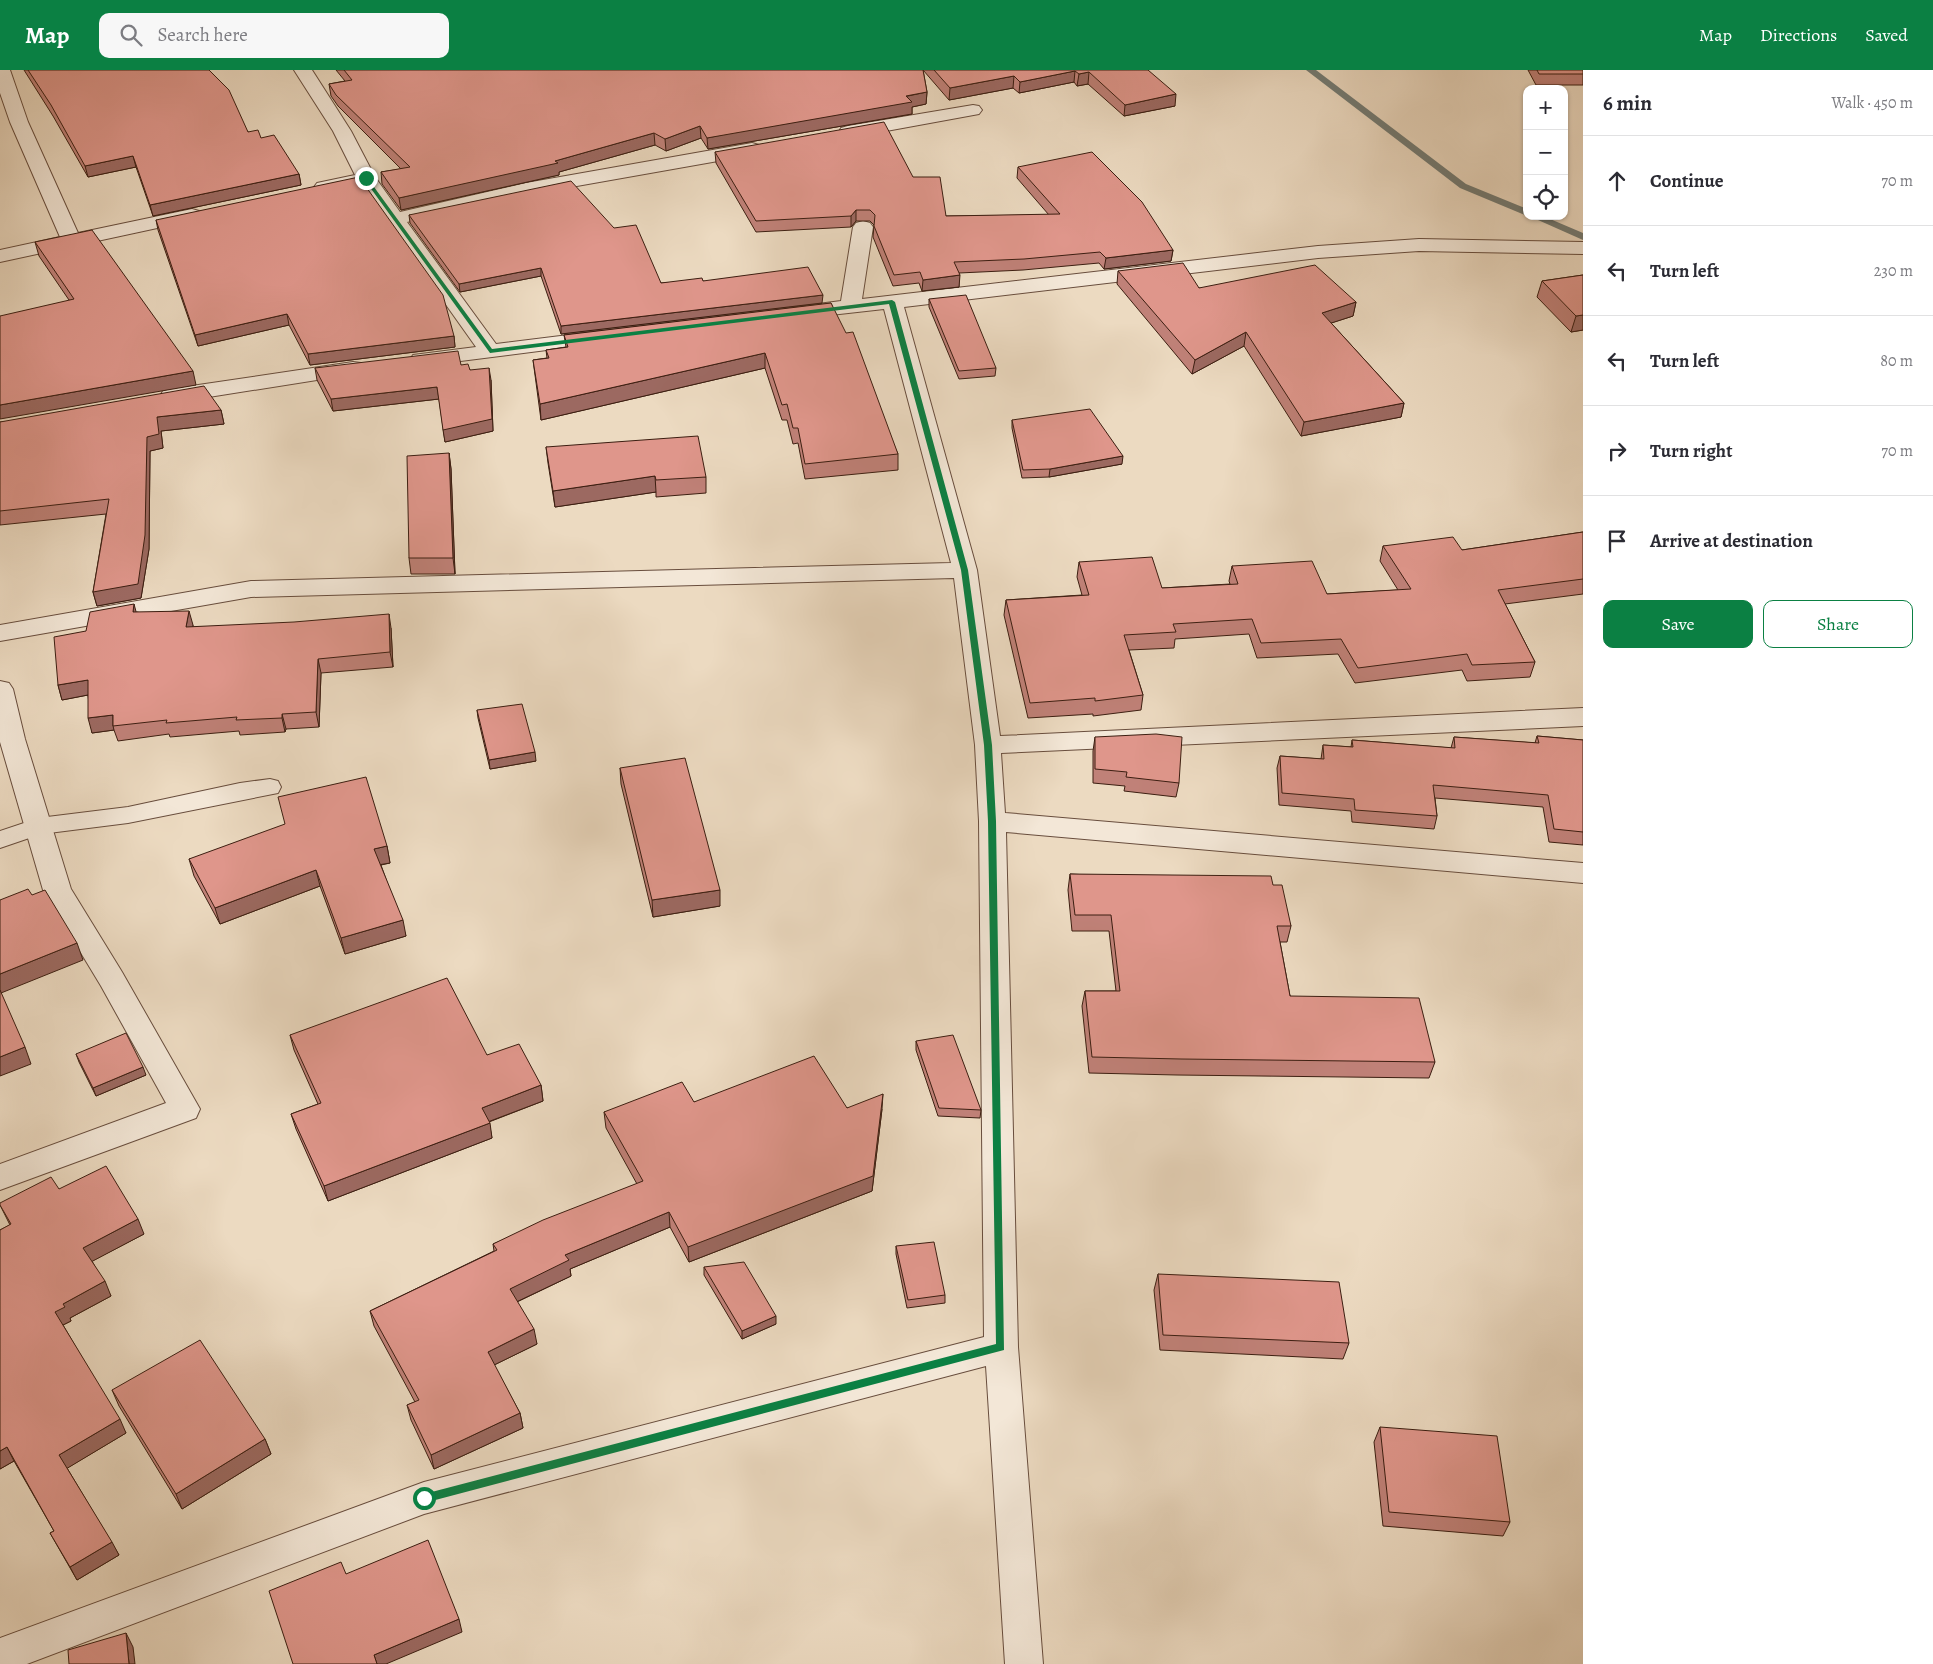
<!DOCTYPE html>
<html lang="en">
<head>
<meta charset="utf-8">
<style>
	:root { --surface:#fff; --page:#f7f7f7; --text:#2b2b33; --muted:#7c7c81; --line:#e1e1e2; --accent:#0b8043 }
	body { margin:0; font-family:Alegreya,serif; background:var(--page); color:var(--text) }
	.controls { position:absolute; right:15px; top:15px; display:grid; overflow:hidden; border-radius:10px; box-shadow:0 1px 4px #0004 }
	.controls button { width:45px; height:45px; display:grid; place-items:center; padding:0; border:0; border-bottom:1px solid var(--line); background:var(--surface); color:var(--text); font:25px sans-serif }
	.stop { position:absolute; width:15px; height:15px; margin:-11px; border:4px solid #0b8043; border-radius:50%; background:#fff }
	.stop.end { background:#0b8043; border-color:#fff; box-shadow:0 1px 5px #0008 }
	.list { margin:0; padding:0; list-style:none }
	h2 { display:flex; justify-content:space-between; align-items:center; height:65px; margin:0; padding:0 20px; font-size:21px }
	h2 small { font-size:16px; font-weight:400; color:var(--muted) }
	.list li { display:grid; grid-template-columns:32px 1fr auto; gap:15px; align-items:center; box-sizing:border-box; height:90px; padding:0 20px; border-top:1px solid var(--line) }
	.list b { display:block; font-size:19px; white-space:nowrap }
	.list em { font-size:16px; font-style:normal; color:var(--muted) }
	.actions { display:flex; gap:10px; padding:15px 20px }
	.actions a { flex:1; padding:11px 0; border:1px solid var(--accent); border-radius:10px; text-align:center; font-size:18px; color:var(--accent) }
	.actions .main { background:var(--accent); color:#fff }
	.icon { flex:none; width:28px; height:28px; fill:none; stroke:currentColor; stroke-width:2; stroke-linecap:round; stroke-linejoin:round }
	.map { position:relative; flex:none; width:1583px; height:1594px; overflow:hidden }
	header { display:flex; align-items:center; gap:30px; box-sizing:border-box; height:70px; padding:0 25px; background:var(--accent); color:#fff }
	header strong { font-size:24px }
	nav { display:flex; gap:28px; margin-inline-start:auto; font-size:18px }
	.search { width:350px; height:45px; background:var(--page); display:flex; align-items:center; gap:12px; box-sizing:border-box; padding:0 18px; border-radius:10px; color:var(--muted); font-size:19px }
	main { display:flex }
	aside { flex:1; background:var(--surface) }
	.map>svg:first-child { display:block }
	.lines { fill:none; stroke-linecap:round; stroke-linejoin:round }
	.stream { fill:#747c75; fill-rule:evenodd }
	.service-casing { stroke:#684d3d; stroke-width:2 }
	.minor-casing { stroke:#684d3d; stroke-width:2 }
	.service { fill:#f3e7d7; fill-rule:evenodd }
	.minor { fill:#f3e7d7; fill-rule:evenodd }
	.wall { fill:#c08178; stroke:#3c1e11 }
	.shaded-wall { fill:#9c6961; stroke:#3c1e11 }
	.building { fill:#df968b; stroke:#3c1e11 }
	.route { fill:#0b8043 }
</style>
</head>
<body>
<header>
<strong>Map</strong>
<div class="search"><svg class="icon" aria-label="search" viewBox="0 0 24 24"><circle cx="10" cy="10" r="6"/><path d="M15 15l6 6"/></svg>Search here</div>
<nav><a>Map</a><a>Directions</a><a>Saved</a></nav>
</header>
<main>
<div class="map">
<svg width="1583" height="1594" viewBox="0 0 1583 1594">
	<rect width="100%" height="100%" fill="#ecdac1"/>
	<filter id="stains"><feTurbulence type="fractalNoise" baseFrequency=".004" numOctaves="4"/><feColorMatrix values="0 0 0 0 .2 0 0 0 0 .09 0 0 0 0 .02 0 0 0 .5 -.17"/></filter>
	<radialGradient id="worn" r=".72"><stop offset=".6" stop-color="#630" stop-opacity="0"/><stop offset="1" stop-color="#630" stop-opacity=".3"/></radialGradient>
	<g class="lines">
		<path class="stream" d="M1306 0H1316L1466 114 1527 139V146L1460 118Z
			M1529 146H1543L1583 163V170Z"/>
		<g class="service-casing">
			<path id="service" d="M270 709 278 711 281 717 278 723 128 753 41 764 0 778V761L39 748 128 737 240 713Z"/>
		</g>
		<g class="minor-casing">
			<path id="minor" d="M0 0H10L28 52 78 163 192 139 199 141 202 145 199 149 0 192V180L60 167 10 52 0 23Z
				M294 0H312L351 61 375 107 400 142 526 113 752 73 759 75 761 79 759 83 752 85 526 125 407 152 496 274 601 261 608 263 612 267 608 271 601 273 421 296 413 295 410 290 413 285 476 277 361 115 324 123 317 121 314 117 317 113 355 105 333 61Z
				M973 35 979 36 982 40 979 44 848 68 841 66 839 62 841 58 848 56Z
				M863 151 870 153 873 157 862 229 1318 176 1419 169 1583 172V184L1419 181 1318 188 904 237 977 500 1000 666 1583 638V656L1001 683 1005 743 1583 793V813L1006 762 1018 1277 1043 1594H1005L986 1296 424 1444 27 1594H0V1568L424 1412 984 1267 979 751 975 675 954 508 251 527 0 571V555L251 511 951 493 884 239 795 249 788 247 785 243 788 239 795 237 841 231 853 157 856 153Z
				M353 292 361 293 364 298 361 303 171 333 163 331 160 326 163 321 171 319Z
				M0 611 9 613 13 619 25 669 71 819 122 902 200 1039 196 1048 0 1120V1094L166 1033 101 916 43 820 0 672Z"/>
		</g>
		<use href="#service" class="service"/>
		<use href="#minor" class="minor"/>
	</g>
	<path class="wall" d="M24 0H209L248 62 261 68 299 104 301 115 153 146 136 97 88 107 53 46Z
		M336 0H923L927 22 926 34 912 37V44L708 79 701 68 666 81 655 75 559 102V105L401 140 382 114 381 102 401 99 338 36 331 26 329 14 345 11Z
		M923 0H1148L1175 36 1124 46 1088 14 1077 16 1074 12 1019 23 1013 18 949 30Z
		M1528 0H1583V15H1536Z
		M715 82 913 107 946 146 1049 145 1017 108 1018 97 1173 180 1171 191 1104 199 1099 193 1023 200 959 203V217L922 221 919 213 893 216 873 167 874 155 870 151H856L851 157 756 162 716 93Z
		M409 145 614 158 661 213 703 211 822 233 561 264 541 206 460 222 410 153Z
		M156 150 454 266 455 277 310 295 289 255 198 276 158 160Z
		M35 172 196 315 69 230 39 186Z
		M1118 201 1199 218 1356 232 1353 246 1331 253 1404 333 1401 347 1301 366 1244 276 1192 304 1117 214Z
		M1583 205V260L1571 262 1537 227 1542 211Z
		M929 229 996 298 995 306 959 309 929 237Z
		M831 233 898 384V400L805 409 798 373 793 374 787 350H782L765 298 541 350 533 290 547 288 546 280 566 277 564 265Z
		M461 295 470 300 491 310 493 361 445 372 439 329 333 341 317 310 315 298Z
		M221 340 224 354 161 361 163 378 150 381 149 479 141 528 97 536 93 522 106 444 0 455V352Z
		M1012 350 1122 394 1049 407 1022 408 1012 358Z
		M546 377 706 407V423L656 427V422L555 437 548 393Z
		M449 383 451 399 455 504H411L409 488Z
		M1583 462V524L1505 534 1535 592 1530 607 1467 611 1462 600 1355 613 1338 584 1257 588 1249 564 1175 569 1174 578 1129 580 1143 625 1141 640 1093 646V644L1028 648 1004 545 1006 530 1082 525 1077 507 1079 492 1162 518 1230 514 1229 511 1232 496 1327 524 1398 520 1380 491 1383 476 1462 480Z
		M137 542 193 555V557L391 558 393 597 321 603 319 657 286 659 285 662 240 665 239 661 170 667 169 664 118 671 114 660 92 663 88 625 62 630 58 615 86 561Z
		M477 640 536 691 490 699 478 648Z
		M1537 666 1583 670V775L1549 772 1543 737 1435 728 1437 746 1434 759 1352 752 1351 741 1279 735 1277 698 1280 686 1321 689 1323 675 1351 677 1352 670 1451 678 1454 667 1535 673Z
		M1095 667 1179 713 1176 727 1124 721 1125 716 1093 713V681Z
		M620 698 720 836 653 847 621 714Z
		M387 776 390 793 381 795 406 866 345 884 320 816 220 854 194 806 189 789Z
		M1070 804 1273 815 1291 856 1287 872H1280L1290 926 1435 992 1429 1008 1177 1005 1089 1003 1082 936 1085 921H1116L1109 861H1072L1068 820Z
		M290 965 487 985 541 1015 543 1031 489 1052 492 1068 328 1131 296 1059 291 1044 318 1034 294 980Z
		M916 971 981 1040 980 1048 938 1046 916 980Z
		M76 984 146 1005 96 1026 79 992Z
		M694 1032 882 1039 872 1121 689 1192 670 1157 570 1199 571 1206 517 1232 537 1274 494 1295 520 1343 523 1358 434 1399 411 1350 407 1335 415 1332 374 1256 370 1241 494 1181 493 1174 637 1114 606 1058 604 1042Z
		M59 1119 144 1164 92 1191 111 1226 70 1248 71 1251 63 1255 126 1363 67 1398 119 1485 77 1510 50 1463 54 1461 14 1391 0 1399V1160L10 1155 0 1135Z
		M896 1176 945 1225V1233L907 1238 896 1184Z
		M704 1197 776 1254 742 1269 704 1205Z
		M1158 1204 1349 1273 1343 1289 1160 1280 1154 1220Z
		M112 1320 265 1369 271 1384 182 1439 119 1336Z
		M1380 1357 1510 1452 1503 1466 1383 1456 1374 1372Z"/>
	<path class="shaded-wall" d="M1075 1 1074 12 1019 23 1020 12Z
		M1089 2 1088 14 1077 16 1079 4Z
		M1014 6 1013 18 949 30 950 18Z
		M927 22 926 34 912 37V44L708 79 707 68Z
		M1176 24 1175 36 1124 46 1125 35Z
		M700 56 701 68 666 81 665 69Z
		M654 63 655 75 559 102V105L401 140 399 128 555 91Z
		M133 86 136 97 88 107 85 96Z
		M299 104 301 115 153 146 150 135Z
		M856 140V151L851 157V146Z
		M1173 180 1171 191 1104 199 1106 188Z
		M541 198V206L460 222 459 214Z
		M960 205 959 217 922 221 923 210Z
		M823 225 822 233 561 264V256Z
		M1356 232 1353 246 1319 257 1322 243Z
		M287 244 289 255 198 276 195 265Z
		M1583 245V260L1571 262 1576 246Z
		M1246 262 1244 276 1192 304 1195 290Z
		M454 266 455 277 310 295 308 284Z
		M765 283V298L541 350 540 334Z
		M489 298 491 310 493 361 445 372 443 360Z
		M193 301 196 315 0 349V335Z
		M437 317 439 329 333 341 331 329Z
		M1404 333 1401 347 1301 366 1304 352Z
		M221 340 224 354 161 361 163 378 150 381 149 479 141 528 97 536 93 522 147 367 157 347Z
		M449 383 451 399 455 504 453 488Z
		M1123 386 1122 394 1049 407 1050 399Z
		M655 406 656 422 555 437 553 421Z
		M134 534 138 549 133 542Z
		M189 541 193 555 190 571 186 557Z
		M389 544 391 558 393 597 390 582Z
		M318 589 321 603 319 657 316 642Z
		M88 610 93 624 62 630 58 615Z
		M282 644 286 659 285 662 282 648Z
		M113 645V656L114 660 92 663 88 648Z
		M535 682 536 691 490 699 489 690Z
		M387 776 390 793 378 795 374 779Z
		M316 800 320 816 220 854 215 838Z
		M720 820V836L653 847 652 830Z
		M403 850 406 866 345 884 341 868Z
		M77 873 83 890 1 923 0 921V904Z
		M25 977 31 994 0 1006V987Z
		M143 997 146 1005 96 1026 93 1018Z
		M541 1015 543 1031 485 1053 482 1038Z
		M883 1024 882 1039 872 1121 689 1192 688 1177Z
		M490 1053 492 1068 328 1131 324 1116Z
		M669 1142 670 1157 570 1199 571 1206 512 1234 510 1219 565 1185Z
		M138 1149 144 1164 89 1193 83 1178Z
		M105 1211 111 1226 70 1248 71 1251 61 1256 55 1242 63 1234Z
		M776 1246V1254L742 1269V1261Z
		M534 1259 537 1274 490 1297 488 1282Z
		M520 1343 523 1358 434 1399 431 1385Z
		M120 1349 126 1363 66 1399 59 1385Z
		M265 1369 271 1384 182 1439 176 1424Z
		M7 1377 14 1391 0 1399V1381Z
		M112 1472 119 1485 77 1510 70 1497Z
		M459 1549 462 1562 386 1594H377L374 1585Z
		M126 1563 133 1577 135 1594H129Z"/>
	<path class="building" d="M28 0H209L229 20 248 62 258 60 261 68 274 65 299 104 150 135 133 86 85 96 51 35Z
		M344 0H923L927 22 906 26 912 32 707 68 700 56 665 69 654 63 555 91 558 93 399 128 381 102 410 97 336 25 329 14 352 10Z
		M934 0H1148L1176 24 1125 35 1089 2 1079 4 1075 1 1020 12 1014 6 950 18Z
		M1537 0H1583V4H1539Z
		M884 52 913 107H940L946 146 1060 144 1018 97 1092 82 1142 132 1173 180 1106 188 1100 182 1024 189 954 192 960 205 923 210 920 202 894 205 874 156 875 145 870 140H856L851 146 756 151 715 82Z
		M359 107 443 225 454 266 308 284 287 244 195 265 156 150Z
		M571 111 614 158 636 155 661 213 702 208 703 211 808 197 823 225 561 256 541 198 459 214 409 145Z
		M92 160 193 301 0 335V246L74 229 35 172Z
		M1183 193 1199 218 1315 195 1356 232 1322 243 1404 333 1304 352 1246 262 1195 290 1118 201Z
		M1583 205V245L1576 246 1542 211Z
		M966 225 996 298 959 301 929 229Z
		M831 233 846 263 853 262 898 384 805 394 798 358H793L787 334 782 335 765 283 540 334 533 290 549 288 546 280 568 277 564 265Z
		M458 281 461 295 468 294 470 300 489 298 492 349 443 360 437 317 331 329 315 298Z
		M204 316 221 340 157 347 159 364 147 367 145 465 138 514 93 522 109 429 0 441V352Z
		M1090 339 1123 386 1050 399 1023 400 1012 350Z
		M698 366 706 407 656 410 655 406 553 421 546 377Z
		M449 383 453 488H409L407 386Z
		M1583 462V509L1498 520 1535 592 1472 595 1467 584 1358 598 1341 569 1261 573 1252 549 1173 554 1176 562 1124 565 1143 625 1095 631V628L1030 633 1006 530 1089 525 1079 492 1152 487 1162 518 1238 514 1232 496 1312 491 1327 524 1411 519 1383 476 1453 467 1462 480Z
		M134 534 133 542 189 541 186 557 294 552 389 544 390 582 318 589 316 642 282 644V648L236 650 237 647 166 653 167 650 113 656V645L88 648V610L58 615 54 567 86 561 90 542Z
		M522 634 535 682 489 690 477 640Z
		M1156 664 1182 667 1179 713 1126 707 1127 702 1095 699V667Z
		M1537 666 1583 670V762L1554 759 1548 725 1433 715 1437 746 1355 740 1354 729 1282 723 1280 686 1324 689 1323 675 1353 677 1352 670 1455 678 1454 667 1539 673Z
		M685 688 720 820 652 830 620 698Z
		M366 707 387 776 374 779 403 850 341 868 316 800 215 838 189 789 285 754 278 727Z
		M1070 804 1271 806 1273 815H1282L1291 856H1277L1290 926 1419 928 1435 992 1181 989 1092 987 1085 921H1120L1111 845H1075Z
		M28 819 32 825 45 820 77 873 0 904V830Z
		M447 908 487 985 519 974 541 1015 482 1038 490 1053 324 1116 291 1044 321 1033 290 965Z
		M0 920 25 977 0 987Z
		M126 963 143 997 93 1018 76 984Z
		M953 965 981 1040 939 1038 916 971Z
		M814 986 847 1038 883 1024 873 1106 688 1177 669 1142 565 1185 569 1190 510 1219 534 1259 488 1282 520 1343 431 1385 407 1335 419 1330 370 1241 497 1180 493 1174 543 1150 643 1111 604 1042 682 1012 694 1032Z
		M106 1096 138 1149 83 1178 105 1211 63 1234 65 1237 55 1242 120 1349 59 1385 112 1472 70 1497 50 1463 54 1461 7 1377 0 1381V1160L11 1154 0 1135V1133L51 1107 59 1119Z
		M934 1172 945 1225 908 1230 896 1176Z
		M744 1192 776 1246 742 1261 704 1197Z
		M1158 1204 1339 1212 1349 1273 1163 1265Z
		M200 1270 265 1369 176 1424 112 1320Z
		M1380 1357 1497 1366 1510 1452 1389 1442Z
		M428 1470 459 1549 374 1585 377 1594H293L269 1521 341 1492 346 1504Z
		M126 1563 129 1594H69L68 1580Z"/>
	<path class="route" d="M366 106 492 279 892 230 895 232 968 500 992 675 996 751 1004 1280 424 1433 420 1432 419 1428 424 1424 996 1274 988 751 984 675 961 500 889 234 490 283 364 109Z"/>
	<rect width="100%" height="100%" filter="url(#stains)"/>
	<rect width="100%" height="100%" fill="url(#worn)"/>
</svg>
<div class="controls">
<button>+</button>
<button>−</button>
<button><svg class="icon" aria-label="locate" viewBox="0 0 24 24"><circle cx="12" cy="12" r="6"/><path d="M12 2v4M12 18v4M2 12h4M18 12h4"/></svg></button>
</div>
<div class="stop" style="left:424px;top:1428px"></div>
<div class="stop end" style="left:366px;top:108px"></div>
</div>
<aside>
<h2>6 min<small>Walk · 450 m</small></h2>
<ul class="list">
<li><svg class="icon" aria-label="ahead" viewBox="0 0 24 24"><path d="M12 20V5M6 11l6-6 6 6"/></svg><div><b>Continue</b></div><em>70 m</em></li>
<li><svg class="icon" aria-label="left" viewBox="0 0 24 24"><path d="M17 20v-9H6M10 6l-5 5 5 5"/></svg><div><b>Turn left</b></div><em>230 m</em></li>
<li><svg class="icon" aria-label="left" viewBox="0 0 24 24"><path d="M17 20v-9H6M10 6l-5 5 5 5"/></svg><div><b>Turn left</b></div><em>80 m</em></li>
<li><svg class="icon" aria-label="right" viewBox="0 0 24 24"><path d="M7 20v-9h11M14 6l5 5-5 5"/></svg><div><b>Turn right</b></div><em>70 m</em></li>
<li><svg class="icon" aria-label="arrive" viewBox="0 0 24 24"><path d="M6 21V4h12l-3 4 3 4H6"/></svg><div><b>Arrive at destination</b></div></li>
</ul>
<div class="actions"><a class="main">Save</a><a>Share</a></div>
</aside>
</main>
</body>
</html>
